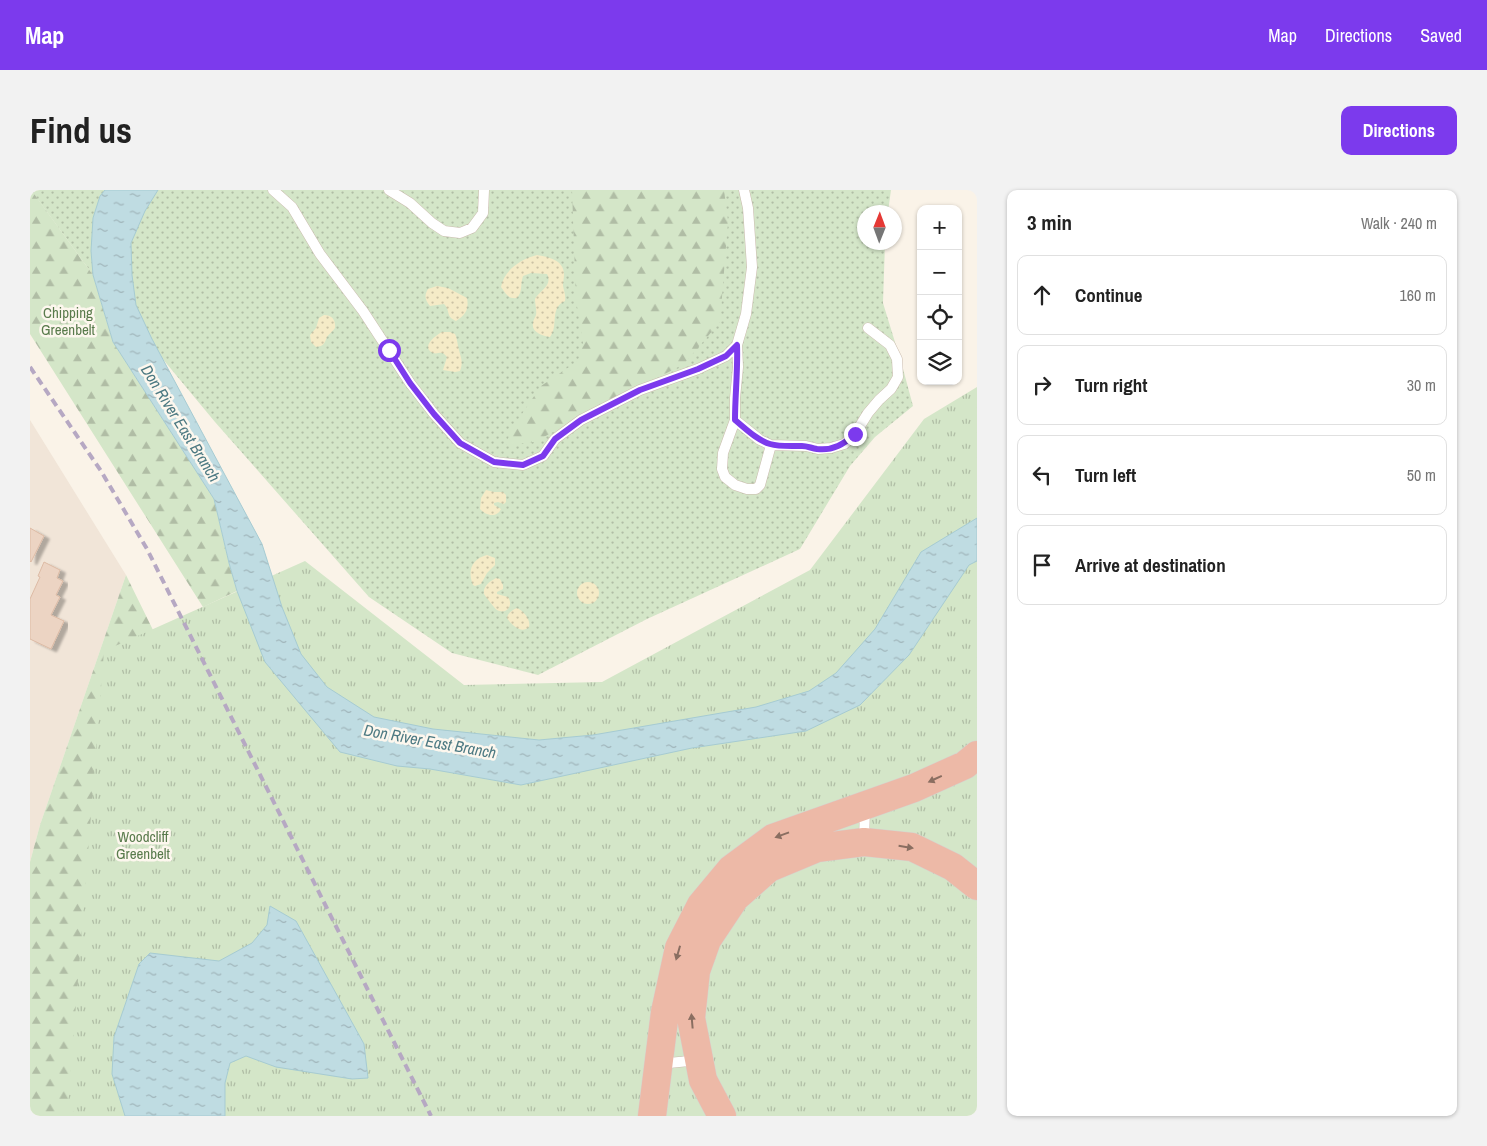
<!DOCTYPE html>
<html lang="en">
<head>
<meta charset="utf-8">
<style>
	:root { --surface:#fff; --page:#f2f2f2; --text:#222; --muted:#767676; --line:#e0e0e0; --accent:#7c3aed }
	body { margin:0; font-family:"Archivo Narrow",sans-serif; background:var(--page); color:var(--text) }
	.controls { position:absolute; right:15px; top:15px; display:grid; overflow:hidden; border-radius:10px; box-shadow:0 1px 4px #0004 }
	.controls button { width:45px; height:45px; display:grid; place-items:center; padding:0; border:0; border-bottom:1px solid var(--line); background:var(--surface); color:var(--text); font:25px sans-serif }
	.compass { position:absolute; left:827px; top:15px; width:45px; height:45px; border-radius:50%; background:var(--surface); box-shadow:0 1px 4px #0004; rotate:1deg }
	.stop { position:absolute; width:15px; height:15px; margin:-11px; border:4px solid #7c3aed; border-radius:50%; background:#fff }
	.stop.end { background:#7c3aed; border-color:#fff; box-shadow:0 1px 5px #0008 }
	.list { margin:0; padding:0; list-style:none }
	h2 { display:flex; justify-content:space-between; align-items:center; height:65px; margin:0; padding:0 20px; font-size:21px }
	h2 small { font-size:16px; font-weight:400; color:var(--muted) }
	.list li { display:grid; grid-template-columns:32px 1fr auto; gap:15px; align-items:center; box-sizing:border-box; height:80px; margin:0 10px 10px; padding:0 10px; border:1px solid var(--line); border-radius:10px }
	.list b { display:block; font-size:19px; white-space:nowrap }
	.list em { font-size:16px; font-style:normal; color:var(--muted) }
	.icon { flex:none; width:28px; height:28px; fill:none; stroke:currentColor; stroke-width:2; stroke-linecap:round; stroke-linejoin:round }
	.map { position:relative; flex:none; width:947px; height:926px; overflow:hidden; border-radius:10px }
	header { display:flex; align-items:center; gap:30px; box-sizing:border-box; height:70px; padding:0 25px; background:var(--accent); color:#fff }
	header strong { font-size:24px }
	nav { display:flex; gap:28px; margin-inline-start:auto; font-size:18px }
	.intro { display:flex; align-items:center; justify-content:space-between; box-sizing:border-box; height:120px; padding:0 30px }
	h1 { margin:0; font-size:35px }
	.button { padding:12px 22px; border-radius:10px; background:var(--accent); color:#fff; font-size:18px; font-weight:700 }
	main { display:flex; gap:30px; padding:0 30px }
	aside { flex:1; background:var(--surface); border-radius:10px; box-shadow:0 1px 4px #0004 }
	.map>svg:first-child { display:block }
	.residential { fill:#f1e5d8 }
	.grass { fill:url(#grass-dots) }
	.forest { fill:url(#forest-firs) }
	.sand { fill:url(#sand-dots) }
	.park { fill:url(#park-tufts) }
	.water { fill:url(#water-ripples); stroke:#a6cbd2 }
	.building { fill:#ecd4c3; stroke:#ddbba5; filter:url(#shadow) }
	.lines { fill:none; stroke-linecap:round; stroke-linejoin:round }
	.lane-casing { stroke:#cbbcaf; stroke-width:11 }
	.highway-casing { stroke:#d7d1ce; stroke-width:29 }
	.lane { stroke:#fff; stroke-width:10 }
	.highway { stroke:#edb9a7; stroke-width:28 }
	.rail { stroke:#b6a8c3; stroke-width:4; stroke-dasharray:8 5; stroke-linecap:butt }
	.oneway { fill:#8a6e61 }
	.route { stroke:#7c3aed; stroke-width:6 }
	.labels { text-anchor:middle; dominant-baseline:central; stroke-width:5; stroke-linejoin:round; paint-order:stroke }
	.park-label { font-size:15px; fill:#597b4c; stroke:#fdf7ee }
	.water-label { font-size:16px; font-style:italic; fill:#4c7982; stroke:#fdf7ee }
</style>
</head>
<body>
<header>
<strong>Map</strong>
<nav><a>Map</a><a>Directions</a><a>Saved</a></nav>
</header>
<div class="intro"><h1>Find us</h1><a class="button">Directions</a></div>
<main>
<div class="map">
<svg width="947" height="926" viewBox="0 0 947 926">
	<defs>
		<pattern id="grass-dots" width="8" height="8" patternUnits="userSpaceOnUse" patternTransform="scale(1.25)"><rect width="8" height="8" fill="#d4e6c8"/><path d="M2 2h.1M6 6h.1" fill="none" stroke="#b0bda5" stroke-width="1.8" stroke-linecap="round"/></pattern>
		<pattern id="forest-firs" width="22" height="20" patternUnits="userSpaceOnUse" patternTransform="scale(1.25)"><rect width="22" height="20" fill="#d4e6c8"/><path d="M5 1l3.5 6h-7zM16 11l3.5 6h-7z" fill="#b0bda5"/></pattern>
		<pattern id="sand-dots" width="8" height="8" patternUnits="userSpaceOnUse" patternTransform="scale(1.25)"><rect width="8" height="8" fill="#f5ebc7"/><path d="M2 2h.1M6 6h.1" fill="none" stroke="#cbc1a4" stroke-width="1.8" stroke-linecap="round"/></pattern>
		<pattern id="park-tufts" width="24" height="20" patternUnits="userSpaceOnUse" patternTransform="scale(1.25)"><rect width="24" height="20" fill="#d4e6c8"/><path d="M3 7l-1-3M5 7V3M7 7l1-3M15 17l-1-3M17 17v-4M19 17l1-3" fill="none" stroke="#b0bda5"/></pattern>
		<pattern id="water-ripples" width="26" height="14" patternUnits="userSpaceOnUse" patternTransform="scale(1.25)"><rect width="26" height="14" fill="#bfdce2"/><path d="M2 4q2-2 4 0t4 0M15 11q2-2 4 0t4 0" fill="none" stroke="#a0b5ba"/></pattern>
		<filter id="shadow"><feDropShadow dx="5.5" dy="3" stdDeviation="1" flood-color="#0004"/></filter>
	</defs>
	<rect width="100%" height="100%" fill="#faf3e8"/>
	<path class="residential" d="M0 230 96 385 10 635 0 672Z"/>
	<path class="grass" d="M1 0H861L858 22H834V52L855 53 853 113 872 175 883 216 845 247 820 276 770 359 617 429 508 485 422 463 339 407 185 232 63 85Z"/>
	<path class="forest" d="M0 0 2 1 63 85 83 152 184 309 199 373 207 401 173 417 0 144Z
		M542 0H694L698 31 690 132 654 174 504 252 476 255 481 240 511 196 548 171 553 153 546 110Z
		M96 385 256 711 95 926H0V672L10 635Z"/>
	<path class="sand" d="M507 65C518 67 534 70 534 84 534 88 533 92 533 96 534 101 536 106 535 111 519 118 529 136 520 147 512 146 501 142 503 133 503 130 505 128 506 125 507 120 505 115 505 109 510 100 523 96 517 84L501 83 493 86C490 95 493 101 487 108 478 109 476 104 471 97 474 80 491 69 507 65Z
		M407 96 418 98 437 108C439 119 436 125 426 131 415 126 421 121 414 114L400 116C395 110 394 106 398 99Z
		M294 125C302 125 306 130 305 138 303 141 299 144 297 147 294 154 294 156 286 157L281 152 280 145 286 138 289 128Z
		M412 142H420L425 144C427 148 427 151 428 156 430 166 434 171 430 181L425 182 413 180 417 167C411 159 409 165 403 163 390 157 406 145 412 142Z
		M456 300 464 302H473L476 305V312L474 314 468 312 464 313V315L471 319C467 328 456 326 450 319L451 308Z
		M457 365 465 368V375L457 383 451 394 445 396 443 395C437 380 442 369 457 365Z
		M466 388 470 389 473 395V399L467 402V404L478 407C484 416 476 425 467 420 465 419 456 407 454 404 453 396 459 392 466 388Z
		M547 403a11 11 0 1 1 22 0a11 11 0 1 1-22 0Z
		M487 418C494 421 501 430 499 437 492 444 482 436 477 428 478 423 482 420 487 418Z"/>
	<path class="park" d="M947 197V926H48L38 916 74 461 275 371 434 495 572 492 780 380 894 229Z"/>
	<path class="water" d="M75 0H128L115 21 101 53 102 85 106 115 122 149 232 354 252 417 271 464 297 497 344 527 403 539 509 550 563 545 726 517 779 501 806 483 845 439 891 362 947 328V371L939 375 879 465 830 515 776 541 662 558 491 595 400 579 367 576 310 562 235 472 207 401 199 373 184 309 83 152 63 85 61 61 63 28 70 6Z
		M240 716 266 731 334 854 338 888 322 889 246 877 216 866 200 873 195 893V926H95L82 884 84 847 109 774 120 763 189 771 222 753 237 735Z"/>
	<path class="building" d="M0 338 14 346 1 372 0 371Z
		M14 372 30 380 27 388 33 391 26 405 30 407 21 425 34 431 21 459 0 449V409L10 387 8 386Z"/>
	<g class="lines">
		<g class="lane-casing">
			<path id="lane" d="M243 0 262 17 290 64 333 121 380 193 404 224 430 253 464 272 493 275 513 266 525 249 551 230 610 200 668 179 696 166 707 155 716 124 722 77 718 18 714 0
				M359 0 380 13 402 33 414 41 430 43 442 38 453 23 454 0
				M707 155 708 177 705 208V230L693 263 692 279 695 287 705 295 717 299H726L730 295 741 255 776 256 788 259 801 258 814 254 825 244 838 223 849 210 861 199 868 187 867 169 860 155 838 138
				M705 230 730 250 741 255
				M834 652 835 617
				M629 874 669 870"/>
		</g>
		<g class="highway-casing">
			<path id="highway" d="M622 926 635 822 649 758 671 715 701 679 743 648 884 598 935 575 947 565
				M692 926 673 890 661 828 666 781 677 750 705 708 739 678 787 658 834 652 882 657 923 677 947 696"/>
		</g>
		<use href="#lane" class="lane"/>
		<use href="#highway" class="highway"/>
		<path class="rail" d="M0 177 71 281 117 359 401 926"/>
	</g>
	<defs><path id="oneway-solid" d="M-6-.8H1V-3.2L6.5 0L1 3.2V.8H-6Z" transform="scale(1.25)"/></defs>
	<g class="oneway">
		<use href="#oneway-solid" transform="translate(905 589) rotate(155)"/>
		<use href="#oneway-solid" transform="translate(752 645) rotate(160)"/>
		<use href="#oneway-solid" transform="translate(876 657) rotate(9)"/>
		<use href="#oneway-solid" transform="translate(648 763) rotate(106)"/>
		<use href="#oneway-solid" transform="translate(662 831) rotate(-95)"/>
	</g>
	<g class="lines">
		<path class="route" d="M359 160 380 193 404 224 430 253 464 272 493 275 513 266 525 249 551 230 610 200 668 179 696 166 707 155C708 180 705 205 705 230 716 239 727 250 740 254 750 257 762 256 772 256 777 256 781 258 787 259 803 261 814 254 825 244"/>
	</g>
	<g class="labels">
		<g class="park-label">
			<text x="38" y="122">Chipping<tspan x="38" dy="17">Greenbelt</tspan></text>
			<text x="113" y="646">Woodcliff<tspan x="113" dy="17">Greenbelt</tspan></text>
		</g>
		<g class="water-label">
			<text transform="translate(151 233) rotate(58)">Don River East Branch</text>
			<text transform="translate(400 551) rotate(10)">Don River East Branch</text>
		</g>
	</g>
</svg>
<div class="controls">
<button>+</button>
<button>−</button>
<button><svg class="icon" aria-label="locate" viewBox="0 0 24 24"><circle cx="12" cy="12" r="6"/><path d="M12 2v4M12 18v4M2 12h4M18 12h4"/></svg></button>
<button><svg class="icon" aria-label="layers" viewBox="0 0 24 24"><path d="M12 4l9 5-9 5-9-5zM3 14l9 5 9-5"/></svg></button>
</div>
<svg class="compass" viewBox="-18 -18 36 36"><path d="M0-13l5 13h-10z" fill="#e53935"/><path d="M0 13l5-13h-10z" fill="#767676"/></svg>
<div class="stop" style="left:359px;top:160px"></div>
<div class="stop end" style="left:825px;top:244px"></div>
</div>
<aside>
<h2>3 min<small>Walk · 240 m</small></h2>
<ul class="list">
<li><svg class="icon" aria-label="ahead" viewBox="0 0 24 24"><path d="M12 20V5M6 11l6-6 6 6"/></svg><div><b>Continue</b></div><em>160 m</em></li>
<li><svg class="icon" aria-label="right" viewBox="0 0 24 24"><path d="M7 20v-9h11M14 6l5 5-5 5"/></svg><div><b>Turn right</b></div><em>30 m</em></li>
<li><svg class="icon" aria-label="left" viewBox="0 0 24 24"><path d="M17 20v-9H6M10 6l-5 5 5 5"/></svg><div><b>Turn left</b></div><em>50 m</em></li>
<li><svg class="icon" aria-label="arrive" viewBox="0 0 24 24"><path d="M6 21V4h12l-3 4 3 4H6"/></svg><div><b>Arrive at destination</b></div></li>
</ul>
</aside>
</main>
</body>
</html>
